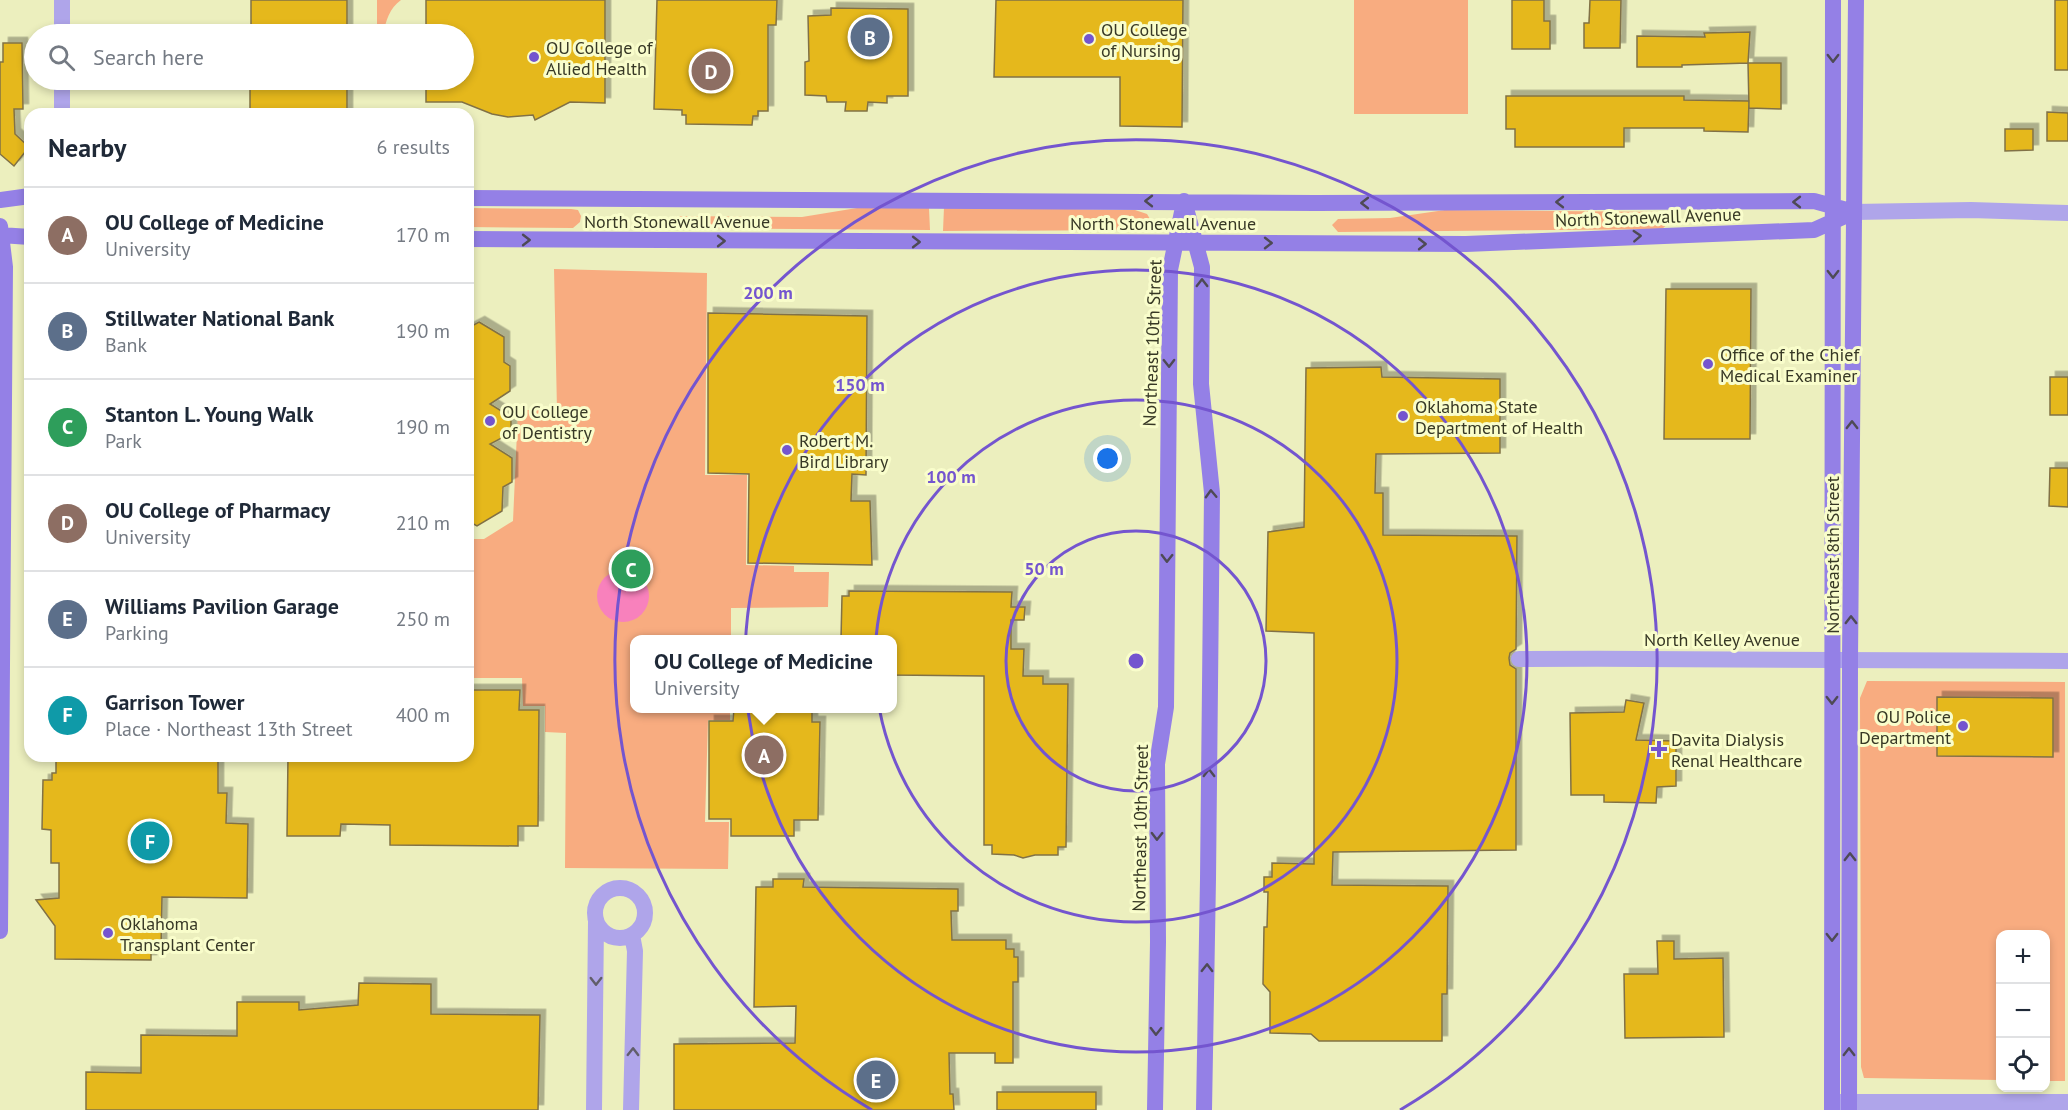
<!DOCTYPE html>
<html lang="en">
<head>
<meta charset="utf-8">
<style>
	:root { --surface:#fff; --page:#f6f6f7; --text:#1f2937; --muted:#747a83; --line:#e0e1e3; --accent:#7c3aed }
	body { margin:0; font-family:"PT Sans",sans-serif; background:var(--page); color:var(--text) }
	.controls { position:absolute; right:18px; bottom:18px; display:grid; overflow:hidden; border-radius:12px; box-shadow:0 3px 9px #0003 }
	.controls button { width:54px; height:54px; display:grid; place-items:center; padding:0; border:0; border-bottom:2px solid var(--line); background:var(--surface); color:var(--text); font:30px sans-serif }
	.you { position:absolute; left:1108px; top:459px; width:21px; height:21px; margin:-15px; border:4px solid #fff; border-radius:50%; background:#1a73e8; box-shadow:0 0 0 9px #1a73e833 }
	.badge { display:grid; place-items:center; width:39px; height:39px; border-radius:50%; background:var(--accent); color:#fff; font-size:20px; font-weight:700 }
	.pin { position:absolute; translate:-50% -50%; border:3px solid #fff; box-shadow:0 2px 6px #0006 }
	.popup { position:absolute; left:630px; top:635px; width:267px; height:78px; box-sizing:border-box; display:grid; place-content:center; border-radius:12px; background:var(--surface); filter:drop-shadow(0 2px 4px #0005); font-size:20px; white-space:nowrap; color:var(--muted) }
	.popup b { font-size:22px; color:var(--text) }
	.popup::after { content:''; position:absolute; left:50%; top:100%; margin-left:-12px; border:12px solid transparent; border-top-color:var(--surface) }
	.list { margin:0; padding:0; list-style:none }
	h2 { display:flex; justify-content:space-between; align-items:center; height:78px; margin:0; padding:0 24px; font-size:26px }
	h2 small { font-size:20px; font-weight:400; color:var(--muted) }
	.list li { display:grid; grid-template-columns:39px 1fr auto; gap:18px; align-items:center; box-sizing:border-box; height:96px; padding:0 24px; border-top:2px solid var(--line) }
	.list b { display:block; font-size:22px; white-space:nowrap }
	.list p { margin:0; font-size:20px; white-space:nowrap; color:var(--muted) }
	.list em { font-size:20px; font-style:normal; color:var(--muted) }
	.icon { flex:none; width:33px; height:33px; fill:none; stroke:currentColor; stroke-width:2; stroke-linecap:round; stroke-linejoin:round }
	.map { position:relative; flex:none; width:2068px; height:1110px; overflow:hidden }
	.search { position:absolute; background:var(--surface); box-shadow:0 3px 9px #0003; left:24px; top:24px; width:450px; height:66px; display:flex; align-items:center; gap:15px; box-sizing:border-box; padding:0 21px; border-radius:33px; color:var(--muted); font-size:22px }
	.panel { position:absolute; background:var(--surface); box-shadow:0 3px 9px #0003; left:24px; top:108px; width:450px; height:654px; border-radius:18px }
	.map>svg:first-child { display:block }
	.green { fill:#f8ac80 }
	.water { fill:#f881bc }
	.building { fill:#e5b81a; stroke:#817146; stroke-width:1.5; filter:url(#shadow) }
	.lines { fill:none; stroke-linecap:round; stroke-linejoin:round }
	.minor { stroke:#afa5ea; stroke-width:16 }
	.tertiary { stroke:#afa5ea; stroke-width:16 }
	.secondary { stroke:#9480e6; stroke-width:16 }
	.oneway { stroke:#4e4a55 }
	.oneway2 { stroke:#615e6a }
	.ring { fill:none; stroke:#7455cf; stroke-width:3 }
	.poi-dot { fill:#7455cf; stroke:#f9fdcb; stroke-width:2 }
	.labels { text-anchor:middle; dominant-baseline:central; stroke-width:6; stroke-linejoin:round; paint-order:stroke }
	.poi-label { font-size:18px; fill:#373825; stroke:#f9fdcb; text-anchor:start }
	.street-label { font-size:18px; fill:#373825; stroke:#f9fdcb }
	.centre { fill:#7455cf; stroke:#f9fdcb; stroke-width:3 }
	.ring-label { font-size:18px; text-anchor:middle; font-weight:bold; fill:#7455cf; stroke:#f9fdcb; stroke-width:6; stroke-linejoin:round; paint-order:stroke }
</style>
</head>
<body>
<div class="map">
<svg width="2068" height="1110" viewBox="0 0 2068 1110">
	<defs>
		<filter id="shadow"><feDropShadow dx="5.5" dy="-5.5" stdDeviation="0" flood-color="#0004"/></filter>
	</defs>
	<rect width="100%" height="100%" fill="#ecefbe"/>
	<path class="green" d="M377 0H401C390 8 385 21 384 34H377Z
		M1354 0H1468V114H1354Z
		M863 207 929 208 930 230 676 228V216L802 217Z
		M944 207 1135 210 1147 214 1150 219 1145 228 1140 230 943 231Z
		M468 208 571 209 578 210 581 216 580 222 573 228 468 227Z
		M1445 210 1670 212 1671 221 1662 229 1338 232 1332 225 1338 219 1390 218Z
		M554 269 707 273 705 475H747L746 565 794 566V572H829L828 607 731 608V639L635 640V708L730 709V720H708L705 822H729L728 869 565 868 566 733 545 732V706H523L522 678H468V539H484L513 521 518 410H557Z
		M1867 681 2065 682V1081H2046V934H2000V1080L1864 1078 1861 1067 1860 698Z"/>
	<path class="water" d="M597 596a26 26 0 1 1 52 0a26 26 0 1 1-52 0Z"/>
	<path class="building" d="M251 0H347V34H251Z
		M426 0H605V103L570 102 535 120 533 115 508 117 492 114 462 102H426V80H464V34H426Z
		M657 0H777L776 25H768V111H758V116H753L752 125 686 124V115H682V110L654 109Z
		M996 0H1183L1182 127 1120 126V77H994Z
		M1512 0H1544V21H1550V49H1512Z
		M1590 0H1621L1620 48H1584V23H1589Z
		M2055 0H2068V70H2055Z
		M831 8 908 9V96H887V103L868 102 867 111H845L846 102H827L826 96 805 95V62L809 61 808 16 831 15Z
		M1750 32 1748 63 1682 65V67H1637V36L1705 37 1704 33Z
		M3 43H22L23 109H14L15 134 29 147 14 166 0 154V62H3Z
		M1748 63H1781V109L1749 108Z
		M250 80H347V114H250Z
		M1506 96H1684V100L1749 101 1748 132 1704 131V128H1624V147H1515V129H1506Z
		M2047 112 2068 113V141H2047Z
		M2005 129H2033V150L2005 151Z
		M1666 289H1751L1750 439H1664Z
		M708 313 867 316 866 475 852 474 851 501H870L872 565 748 563 749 474 708 473Z
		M479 322 504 337V362L510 366V391L490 404 511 417V433L490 444 512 458V482L503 487 502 511 477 526 468 521V328Z
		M1381 367 1382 377 1500 379V453L1376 454 1375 493H1383V535L1517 536 1516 649 1510 653 1509 658 1510 665 1516 669V850L1333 852 1332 885 1448 886 1447 994H1442V1041H1319L1311 1034 1270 1033V992L1263 984 1264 927H1267L1268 892H1264V877H1272V863L1314 864V633L1266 631 1268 532 1304 527 1306 368Z
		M2050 377H2068V415H2050Z
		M2050 468H2068V507L2049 506Z
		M849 591 1012 592 1011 607H1025L1024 620H1011V649H1024L1023 676H1043V684H1068L1066 847H1058V855H1035L1023 858 1014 855 992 854V845H984V676L893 675V639H841L842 596H849Z
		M468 690H520L519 710H539L538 826H518V846L390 845V825L341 824 340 836H287L288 756H468Z
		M1937 697 2053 698V757L1937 756Z
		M1626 700 1644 703 1636 740 1676 741V786L1657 787 1656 803 1604 802V795H1571L1570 713 1624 712Z
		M734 708H812V722H820L818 820H794V836H731V819H709V721H733Z
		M56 756H218V793H227L226 823 248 824 247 898 162 897 161 950H151V960L55 959V926L36 900 59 898V863H51V830L42 829 43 780H52V773H56Z
		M773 879H804L803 887 958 889V911H951L952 940H1006V949H1014V957H1018V982H1013V1063H995V1053H949L950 1094H953L954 1110H674V1044L795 1043 796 1006 754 1007 756 887H773Z
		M1657 941H1674V959L1723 958 1724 1037 1625 1038 1624 974H1658Z
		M359 983 431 984V1014L540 1015 538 1110H86V1072L141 1073V1035L237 1036V1002H299V1010L358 1005Z
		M997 1092H1096V1110H997Z"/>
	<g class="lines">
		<path class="minor" d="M62 34V0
			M62 110V80
			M1854 212 1971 210 2068 213
			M1519 659C1702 658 1885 661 2068 661
			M1835 1102H2068"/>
		<path class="tertiary" d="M595 913a25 25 0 1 1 50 0a25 25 0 1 1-50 0Z
			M594 1110 596 922
			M631 1110 635 951 632 935"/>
		<path class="secondary" d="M468 198 1315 203 1814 201 1854 212
			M0 200 30 196
			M1184 201 1202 267 1201 384 1212 493 1208 879 1204 1110
			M0 226 5 267 0 931
			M0 235 30 237
			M468 239 1466 244 1814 230 1854 212
			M1155 1110 1158 942 1157 764 1166 707 1170 270 1183 207
			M1832 1110 1833 0
			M1849 1110 1850 660 1856 0"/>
	</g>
	<defs><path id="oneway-chevron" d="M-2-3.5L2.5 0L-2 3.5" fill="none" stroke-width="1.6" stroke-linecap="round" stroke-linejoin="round" transform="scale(1.5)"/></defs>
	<g class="oneway">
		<use href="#oneway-chevron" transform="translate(1833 58) rotate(90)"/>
		<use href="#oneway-chevron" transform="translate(1149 201) rotate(-180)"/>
		<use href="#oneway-chevron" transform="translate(1560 202) rotate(180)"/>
		<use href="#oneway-chevron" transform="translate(1797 202) rotate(180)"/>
		<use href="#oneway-chevron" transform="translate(1365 203) rotate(180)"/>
		<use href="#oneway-chevron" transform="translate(1637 236) rotate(-3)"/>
		<use href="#oneway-chevron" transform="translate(526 240)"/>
		<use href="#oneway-chevron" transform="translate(721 241)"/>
		<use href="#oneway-chevron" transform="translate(916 242)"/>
		<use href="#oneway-chevron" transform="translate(1268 243)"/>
		<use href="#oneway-chevron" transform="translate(1422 244)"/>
		<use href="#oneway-chevron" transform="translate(1833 274) rotate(90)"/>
		<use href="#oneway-chevron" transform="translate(1202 283) rotate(-90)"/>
		<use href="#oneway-chevron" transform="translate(1169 363) rotate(89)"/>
		<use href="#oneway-chevron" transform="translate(1852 425) rotate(-90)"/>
		<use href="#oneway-chevron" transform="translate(1211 494) rotate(-92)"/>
		<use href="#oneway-chevron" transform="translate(1167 558) rotate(91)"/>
		<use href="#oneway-chevron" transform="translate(1851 620) rotate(-90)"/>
		<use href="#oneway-chevron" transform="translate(1832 700) rotate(90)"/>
		<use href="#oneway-chevron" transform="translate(1209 773) rotate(-90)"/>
		<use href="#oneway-chevron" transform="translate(1157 836) rotate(91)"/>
		<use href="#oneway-chevron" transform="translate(1850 857) rotate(-90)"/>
		<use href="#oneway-chevron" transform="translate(1832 937) rotate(90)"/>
		<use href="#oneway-chevron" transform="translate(1207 968) rotate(-89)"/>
		<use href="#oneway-chevron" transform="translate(1156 1031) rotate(91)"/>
		<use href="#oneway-chevron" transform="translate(1849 1052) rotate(-90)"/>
	</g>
	<g class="oneway2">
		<use href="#oneway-chevron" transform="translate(596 981) rotate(90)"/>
		<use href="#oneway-chevron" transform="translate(633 1052) rotate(-89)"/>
	</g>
	<g class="ring">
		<circle cx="1136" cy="661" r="130"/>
		<circle cx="1136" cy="661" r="261"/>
		<circle cx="1136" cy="661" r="391"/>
		<path d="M872 1110A521 521 0 1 1 1400 1110"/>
	</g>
	<g class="poi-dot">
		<circle cx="1089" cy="39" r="6"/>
		<circle cx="534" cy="57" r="6"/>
		<circle cx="1708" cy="364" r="6"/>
		<circle cx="1403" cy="416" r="6"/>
		<circle cx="490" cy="421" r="6"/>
		<circle cx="787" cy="450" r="6"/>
		<circle cx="1963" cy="726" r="6"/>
		<path d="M1656 740h6v6h6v6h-6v6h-6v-6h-6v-6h6z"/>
		<circle cx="108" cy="933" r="6"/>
	</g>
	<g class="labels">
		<g class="poi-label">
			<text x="1101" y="29">OU College<tspan x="1101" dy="21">of Nursing</tspan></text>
			<text x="546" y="47">OU College of<tspan x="546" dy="21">Allied Health</tspan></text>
			<text x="1720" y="354">Office of the Chief<tspan x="1720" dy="21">Medical Examiner</tspan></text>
			<text x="1415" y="406">Oklahoma State<tspan x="1415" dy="21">Department of Health</tspan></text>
			<text x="502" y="411">OU College<tspan x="502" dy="21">of Dentistry</tspan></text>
			<text x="799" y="440">Robert M.<tspan x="799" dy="21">Bird Library</tspan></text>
			<text x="1951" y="716" text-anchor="end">OU Police<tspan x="1951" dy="21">Department</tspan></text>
			<text x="1671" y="739">Davita Dialysis<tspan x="1671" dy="21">Renal Healthcare</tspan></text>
			<text x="120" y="923">Oklahoma<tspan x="120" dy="21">Transplant Center</tspan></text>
		</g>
		<g class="street-label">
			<text transform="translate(1648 217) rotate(-2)">North Stonewall Avenue</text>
			<text x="677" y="221">North Stonewall Avenue</text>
			<text x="1163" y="223">North Stonewall Avenue</text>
			<text transform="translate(1152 343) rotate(-88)">Northeast 10th Street</text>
			<text transform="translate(1832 555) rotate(-90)">Northeast 8th Street</text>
			<text x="1722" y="639">North Kelley Avenue</text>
			<text transform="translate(1140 828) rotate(-89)">Northeast 10th Street</text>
		</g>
	</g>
	<circle cx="1136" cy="661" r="9" class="centre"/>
	<g class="ring-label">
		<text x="768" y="299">200 m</text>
		<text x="860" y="391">150 m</text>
		<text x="951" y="483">100 m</text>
		<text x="1044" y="575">50 m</text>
	</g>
</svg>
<div class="controls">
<button>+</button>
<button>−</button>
<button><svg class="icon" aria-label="locate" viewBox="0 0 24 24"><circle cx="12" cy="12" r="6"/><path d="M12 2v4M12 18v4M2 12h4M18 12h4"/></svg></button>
</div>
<div class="you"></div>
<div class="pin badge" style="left:764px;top:755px;background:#8d6e63">A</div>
<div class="popup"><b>OU College of Medicine</b>University</div>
<div class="pin badge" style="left:870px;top:37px;background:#5c6f8a">B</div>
<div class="pin badge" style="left:631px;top:569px;background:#2e9e5b">C</div>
<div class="pin badge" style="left:711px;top:71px;background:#8d6e63">D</div>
<div class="pin badge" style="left:876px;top:1080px;background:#5c6f8a">E</div>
<div class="pin badge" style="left:150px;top:841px;background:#0f9aa8">F</div>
<div class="search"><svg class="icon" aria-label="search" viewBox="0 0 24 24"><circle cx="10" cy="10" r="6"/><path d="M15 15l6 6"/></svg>Search here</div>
<section class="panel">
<h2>Nearby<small>6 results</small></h2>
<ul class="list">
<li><span class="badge" style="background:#8d6e63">A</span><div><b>OU College of Medicine</b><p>University</p></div><em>170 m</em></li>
<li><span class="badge" style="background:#5c6f8a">B</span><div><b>Stillwater National Bank</b><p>Bank</p></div><em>190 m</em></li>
<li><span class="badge" style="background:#2e9e5b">C</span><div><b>Stanton L. Young Walk</b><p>Park</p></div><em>190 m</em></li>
<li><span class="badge" style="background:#8d6e63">D</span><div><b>OU College of Pharmacy</b><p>University</p></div><em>210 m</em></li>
<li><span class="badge" style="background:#5c6f8a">E</span><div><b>Williams Pavilion Garage</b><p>Parking</p></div><em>250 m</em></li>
<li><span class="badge" style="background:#0f9aa8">F</span><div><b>Garrison Tower</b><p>Place · Northeast 13th Street</p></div><em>400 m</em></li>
</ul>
</section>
</div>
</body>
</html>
